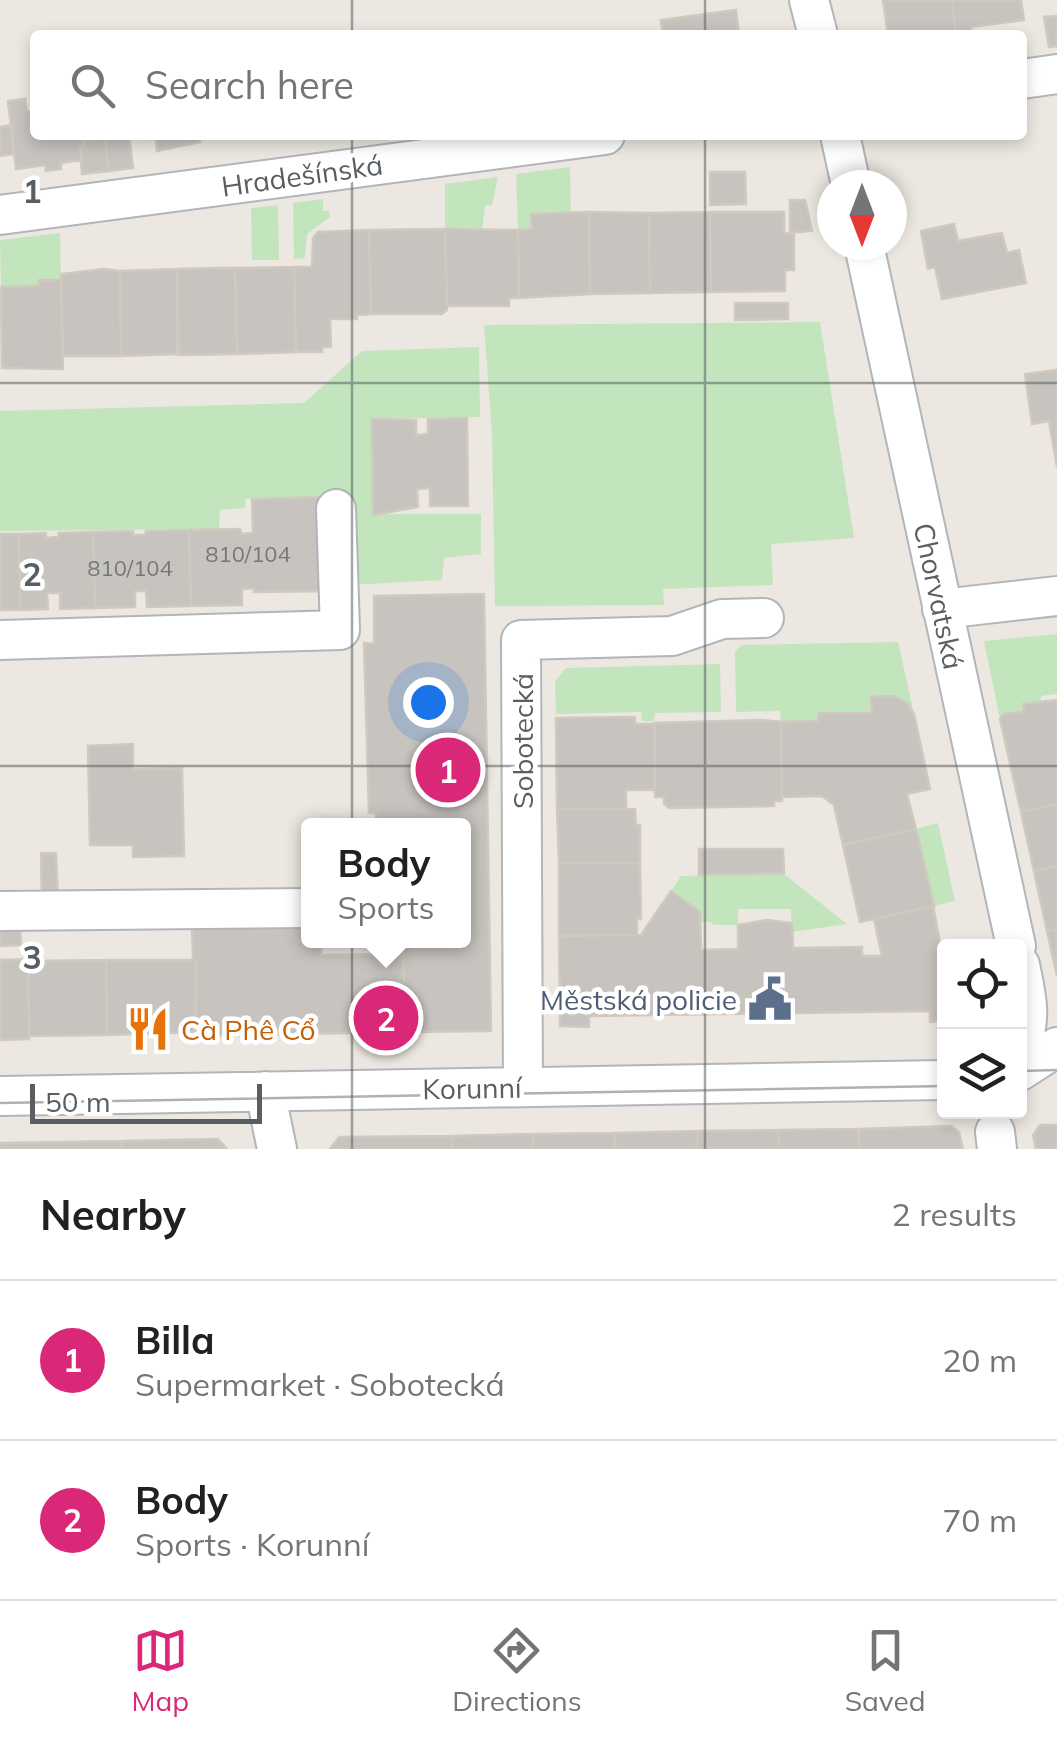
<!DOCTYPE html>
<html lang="en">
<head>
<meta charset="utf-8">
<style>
	:root { --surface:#fff; --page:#f2f2f2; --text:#202124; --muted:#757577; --line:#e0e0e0; --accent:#db2777 }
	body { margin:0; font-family:Mulish,sans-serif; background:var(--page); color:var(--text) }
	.controls { position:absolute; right:30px; bottom:30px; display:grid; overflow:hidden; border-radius:10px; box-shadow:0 5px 15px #0003 }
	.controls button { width:90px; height:90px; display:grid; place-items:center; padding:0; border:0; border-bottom:2px solid var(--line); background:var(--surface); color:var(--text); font:50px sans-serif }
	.compass { position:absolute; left:817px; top:170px; width:90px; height:90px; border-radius:50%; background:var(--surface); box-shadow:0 5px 15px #0003; rotate:180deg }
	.scale { position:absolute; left:30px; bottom:25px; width:232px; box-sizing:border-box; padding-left:10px; border:5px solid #595e62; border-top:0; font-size:28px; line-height:35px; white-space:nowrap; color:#595e62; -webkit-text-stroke:8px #fff; paint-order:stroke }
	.you { position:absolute; left:428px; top:702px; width:35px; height:35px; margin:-25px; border:8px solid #fff; border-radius:50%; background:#1a73e8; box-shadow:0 0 0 15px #1a73e833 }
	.badge { display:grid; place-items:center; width:65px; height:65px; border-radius:50%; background:var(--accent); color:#fff; font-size:32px; font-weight:700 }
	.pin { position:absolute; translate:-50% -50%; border:5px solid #fff; box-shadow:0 2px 10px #0006 }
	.popup { position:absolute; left:301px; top:818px; width:170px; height:130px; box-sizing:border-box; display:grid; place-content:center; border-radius:10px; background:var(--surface); filter:drop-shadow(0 2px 8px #0005); font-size:32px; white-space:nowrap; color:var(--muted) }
	.popup b { font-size:38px; color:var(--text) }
	.popup::after { content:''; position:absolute; left:50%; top:100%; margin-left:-20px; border:20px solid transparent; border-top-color:var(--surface) }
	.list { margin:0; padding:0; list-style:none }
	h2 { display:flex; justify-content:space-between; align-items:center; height:130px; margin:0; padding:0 40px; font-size:42px }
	h2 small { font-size:32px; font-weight:400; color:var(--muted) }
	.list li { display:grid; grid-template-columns:65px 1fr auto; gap:30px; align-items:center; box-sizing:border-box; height:160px; padding:0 40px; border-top:2px solid var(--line) }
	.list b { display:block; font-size:38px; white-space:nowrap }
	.list p { margin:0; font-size:32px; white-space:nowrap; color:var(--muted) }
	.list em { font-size:32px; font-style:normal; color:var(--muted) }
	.icon { flex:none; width:55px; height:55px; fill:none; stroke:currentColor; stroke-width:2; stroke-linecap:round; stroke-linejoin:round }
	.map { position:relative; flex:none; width:1057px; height:1149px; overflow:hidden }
	.search { position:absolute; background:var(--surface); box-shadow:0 5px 15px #0003; left:30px; right:30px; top:30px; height:110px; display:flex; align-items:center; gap:25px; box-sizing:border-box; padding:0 35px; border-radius:10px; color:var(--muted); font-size:38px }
	.sheet { height:450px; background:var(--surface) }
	nav { display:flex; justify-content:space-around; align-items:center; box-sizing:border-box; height:140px; border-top:2px solid var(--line); background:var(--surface); font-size:28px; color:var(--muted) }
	nav a { display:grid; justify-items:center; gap:5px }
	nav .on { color:var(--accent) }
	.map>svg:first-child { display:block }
	.green { fill:#c2e5bd }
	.building { fill:#c7c3be; stroke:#d1c9bf; stroke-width:2.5 }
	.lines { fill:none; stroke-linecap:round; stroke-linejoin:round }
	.minor-casing { stroke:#b2b5b9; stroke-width:42 }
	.minor { stroke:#fff; stroke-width:38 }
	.tram { stroke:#b0b1b2; stroke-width:2.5 }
	.grid { fill:none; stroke:#595e62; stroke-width:2.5; stroke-opacity:0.55 }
	.labels { text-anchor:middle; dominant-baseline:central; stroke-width:9; stroke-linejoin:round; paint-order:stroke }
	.number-label { font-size:22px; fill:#747779 }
	.street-label { font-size:28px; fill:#595e62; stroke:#fff }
	.service-label { font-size:28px; fill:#4e5e75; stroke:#fff; text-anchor:end }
	.food-label { font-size:28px; fill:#c56008; stroke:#fff; text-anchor:start }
	.grid-label { font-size:32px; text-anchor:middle; font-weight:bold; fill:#595e62; stroke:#fff; stroke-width:9; stroke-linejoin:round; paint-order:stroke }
</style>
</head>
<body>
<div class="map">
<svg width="1057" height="1149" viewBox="0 0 1057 1149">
	<rect width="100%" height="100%" fill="#ece8e1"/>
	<path class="green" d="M570 167 571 213 531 215 532 229 518 230 516 174Z
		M498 177 492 205 485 206 482 230 445 229V184Z
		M323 199V211H329L330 217 307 234 305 258 294 259 293 203Z
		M278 205 279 260H252L251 208Z
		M60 233 61 280 39 286 1 287 0 240Z
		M820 322 854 538 771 544 773 585 663 589 664 605 495 606 492 434 484 325Z
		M479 347 480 417 372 419 373 514H481V554L444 558 442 580 331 586 327 496 245 499V508L220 510 219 529 0 531V411L304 403 362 351Z
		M1057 634V694L1041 696V702L1024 704V712L1004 714 1000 719 984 641Z
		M898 642 914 714C902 695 891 697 871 697L872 713H819L818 721 781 722 780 711 736 712 735 651 742 645Z
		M720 664 721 712 655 713 654 721H642L641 712 556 714 555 681 566 668Z
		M938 823 955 901 934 906 916 829Z
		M784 874 847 924 792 932 791 909H738V925H713L712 922H700V911L671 891 681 876Z"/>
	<path class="building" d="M883 0H952L956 35H888Z
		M952 0H1021L1024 20 971 27 972 33 956 35Z
		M736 10 739 35H663L661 20Z
		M1057 16V46L1049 47 1044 17Z
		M25 99 27 112 35 111V135H83L82 160 61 163V169L46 171 45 165 16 169 8 101Z
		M11 125 14 154 0 156V127Z
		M129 135 133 168 109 171 105 138Z
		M147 135H209V136L200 138V142L157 151 156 139H148Z
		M105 138 109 171 82 174 80 147 85 146 84 141Z
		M710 172H745L746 204 710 205Z
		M790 200H805L812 231 790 233Z
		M589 212 649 213 650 293 590 294Z
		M589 212 590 294 519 298 518 230 532 229 531 214Z
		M710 212 711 292 650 293 649 213Z
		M710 212H784V233L794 235V270H785V291L711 292Z
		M954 224 958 241 1002 233 1007 253 1019 250 1026 283 942 299 935 267 928 269 921 231Z
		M445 229 518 230 519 298H509V306H447Z
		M445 229 447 310 442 314H371L369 230Z
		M369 230 371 314 357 315V319H330L331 347H322V352H296L294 267H312L313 238 318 232Z
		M294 267 296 352 237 354 235 268Z
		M217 268H235L237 354 179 355 177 269Z
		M104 269 120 271 121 356H63L61 274Z
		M177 269V354L121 356 120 271Z
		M39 280H61L63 369 2 368 1 287 39 286Z
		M735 303H788V319L735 320Z
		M1057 370V467L1049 421 1032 424 1025 374Z
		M467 418 468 506H430V488L417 489 418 507 373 515 372 419 416 420V435L428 434V419Z
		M327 497 329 591 254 592V588L242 589V605L191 606 189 530 240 529 241 534 253 533 252 499Z
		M189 530 191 606 147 607 146 591H135V607L95 608 93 532 133 531V535H145L146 531Z
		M93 532 95 608 60 609V593H47L48 609 20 610 19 534 46 533V538L58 537 59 533Z
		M0 534H19L20 610H0Z
		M484 594 491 1031 405 1032 403 940H464V826H376V813H369L364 643 374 644V596Z
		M894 696 908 704 914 714 930 789 907 794 916 829 843 845 834 805 822 796 782 797 781 722 818 721 819 713H872L871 697Z
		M1057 700V804L1021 812 1000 719 1004 714 1024 712 1023 704Z
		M635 717V724H655V790H626V809H557L556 718Z
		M761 720 781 722 782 801H774V806L669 808 664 804V797H655L654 723Z
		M133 744V769L182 768 184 856 133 857V845H90L88 746Z
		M1057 804V866L1034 871 1021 812Z
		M557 809H635L636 825H640V863H559Z
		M916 829 934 906 860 922 843 845Z
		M699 849H783L784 873 699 875Z
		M41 853H56L58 902 42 903Z
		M559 863H640L641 919H637V935L559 936Z
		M1057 866V929L1047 931 1034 871Z
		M671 891 700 912 701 950 738 949V925L767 920 792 923 793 948 862 947V956H882L874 919 933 906 944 964V1021L930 1022V1011L589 1016V1027L560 1026 559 936 641 935Z
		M20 921 21 945 0 946V922Z
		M308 924V940H321V955L403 954 405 1032 194 1036 196 960H193L192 927Z
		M1057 929V976L1047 931Z
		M28 959 29 1039 0 1040V960Z
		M106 960 107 1035 29 1036 28 961Z
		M106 960H196V1032L107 1035Z
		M1040 1125H1057V1149H1036L1033 1135Z
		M951 1126 959 1132 963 1149H859V1129Z
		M859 1129V1149H779L778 1130Z
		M778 1130 779 1149H697V1131Z
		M697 1131V1149H615V1133Z
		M615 1133V1149H533V1134Z
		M533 1134V1149H452L451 1136Z
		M451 1136 452 1149H330L339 1137Z
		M218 1139 227 1149H122V1141Z
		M122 1141V1149H0V1143Z"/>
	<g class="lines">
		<g class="minor-casing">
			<path id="minor" d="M809 0 818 35
				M1022 79 1057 74
				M840 135 851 185
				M0 215 605 135
				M864 245 1016 946
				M942 609 1057 596
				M0 640 340 630 336 509
				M0 911 308 908
				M1020 965C1027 999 1032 1017 1020 1050
				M1020 1071 1057 1047
				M523 1087 521 640 672 636 722 619 764 618
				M265 1091 277 1149
				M0 1096 944 1080
				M995 1132 997 1149"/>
		</g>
		<use href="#minor" class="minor"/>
		<path class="tram" d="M1020 1071 1057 1070
			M0 1103 944 1086"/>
	</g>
	<path class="grid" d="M352 0V35M705 0V35M352 135V1149M705 135V1149M0 383H1057M0 766H1057"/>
	<defs>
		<g id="civic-bare" transform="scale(3.45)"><path d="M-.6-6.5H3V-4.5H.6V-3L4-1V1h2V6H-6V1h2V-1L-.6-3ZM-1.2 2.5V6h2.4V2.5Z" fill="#5c6f8a" stroke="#fff" stroke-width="2.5" paint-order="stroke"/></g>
		<g id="restaurant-bare" transform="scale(3.45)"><path d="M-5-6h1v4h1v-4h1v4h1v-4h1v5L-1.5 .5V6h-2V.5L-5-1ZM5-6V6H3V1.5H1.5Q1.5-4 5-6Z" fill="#e8710a" stroke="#fff" stroke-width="2.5" paint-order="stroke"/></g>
	</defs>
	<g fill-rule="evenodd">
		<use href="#civic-bare" x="770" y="999"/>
		<use href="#restaurant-bare" x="148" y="1029"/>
	</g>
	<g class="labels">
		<g class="number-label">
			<text x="248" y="554">810/104</text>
			<text x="130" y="568">810/104</text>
		</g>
		<g class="street-label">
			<text transform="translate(302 175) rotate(-8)">Hradešínská</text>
			<text transform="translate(939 596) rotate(78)">Chorvatská</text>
			<text transform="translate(522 741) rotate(-90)">Sobotecká</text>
			<text transform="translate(472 1088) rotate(-1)">Korunní</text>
		</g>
		<g class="service-label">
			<text x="737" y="999">Městská policie</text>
		</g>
		<g class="food-label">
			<text x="181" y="1029">Cà Phê Cổ</text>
		</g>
	</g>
	<g class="grid-label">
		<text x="32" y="203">1</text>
		<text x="32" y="586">2</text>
		<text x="32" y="969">3</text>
	</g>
</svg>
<div class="controls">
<button><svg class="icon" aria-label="locate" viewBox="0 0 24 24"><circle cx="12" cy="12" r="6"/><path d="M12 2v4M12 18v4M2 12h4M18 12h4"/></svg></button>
<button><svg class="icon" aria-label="layers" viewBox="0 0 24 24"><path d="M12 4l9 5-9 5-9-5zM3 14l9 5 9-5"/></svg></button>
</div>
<svg class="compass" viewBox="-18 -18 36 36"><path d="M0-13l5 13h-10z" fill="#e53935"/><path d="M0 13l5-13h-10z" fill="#757577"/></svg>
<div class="scale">50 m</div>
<div class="you"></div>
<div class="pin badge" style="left:448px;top:770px">1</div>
<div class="pin badge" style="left:386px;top:1018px">2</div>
<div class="popup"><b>Body</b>Sports</div>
<div class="search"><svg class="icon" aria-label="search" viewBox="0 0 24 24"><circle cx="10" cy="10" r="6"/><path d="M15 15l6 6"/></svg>Search here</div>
</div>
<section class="sheet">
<h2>Nearby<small>2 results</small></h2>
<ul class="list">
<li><span class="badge">1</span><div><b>Billa</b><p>Supermarket · Sobotecká</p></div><em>20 m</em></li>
<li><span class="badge">2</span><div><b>Body</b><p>Sports · Korunní</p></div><em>70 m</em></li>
</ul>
</section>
<nav>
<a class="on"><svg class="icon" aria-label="map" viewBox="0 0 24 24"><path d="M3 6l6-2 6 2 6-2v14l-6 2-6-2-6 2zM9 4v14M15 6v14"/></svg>Map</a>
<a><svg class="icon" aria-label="directions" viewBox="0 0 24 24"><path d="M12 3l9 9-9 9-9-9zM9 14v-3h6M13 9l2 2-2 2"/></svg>Directions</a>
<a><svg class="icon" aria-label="saved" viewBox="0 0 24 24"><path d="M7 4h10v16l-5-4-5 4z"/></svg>Saved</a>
</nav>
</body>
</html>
